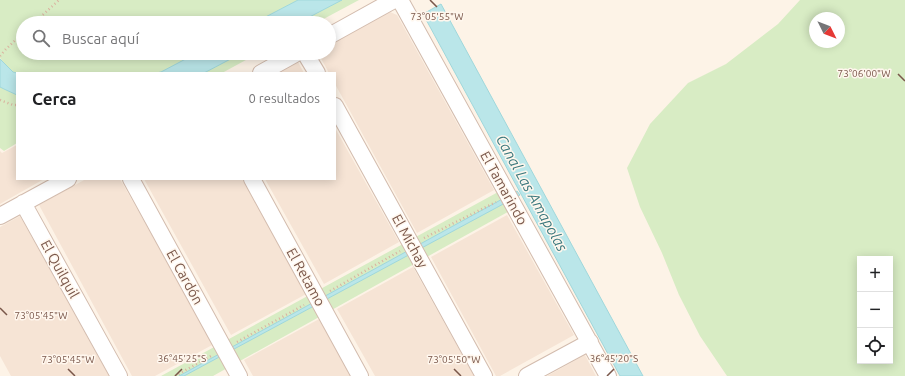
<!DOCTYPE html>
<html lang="es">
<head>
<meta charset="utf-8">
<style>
	:root { --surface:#fff; --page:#f6f6f6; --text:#202124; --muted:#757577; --line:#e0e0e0 }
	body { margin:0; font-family:Ubuntu,sans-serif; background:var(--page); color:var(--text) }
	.controls { position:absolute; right:12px; bottom:12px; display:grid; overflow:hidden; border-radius:0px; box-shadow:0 2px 10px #0003 }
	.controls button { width:36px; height:36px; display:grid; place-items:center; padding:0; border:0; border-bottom:1px solid var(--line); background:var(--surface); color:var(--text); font:20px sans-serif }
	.compass { position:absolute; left:809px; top:12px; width:36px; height:36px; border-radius:50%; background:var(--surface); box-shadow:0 2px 10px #0003; rotate:132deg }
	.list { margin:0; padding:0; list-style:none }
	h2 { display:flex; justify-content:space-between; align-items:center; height:52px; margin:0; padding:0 16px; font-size:17px }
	h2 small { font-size:13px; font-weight:400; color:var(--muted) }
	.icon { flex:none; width:22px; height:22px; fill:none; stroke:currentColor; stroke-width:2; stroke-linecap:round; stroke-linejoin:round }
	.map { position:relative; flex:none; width:905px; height:376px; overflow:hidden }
	.search { position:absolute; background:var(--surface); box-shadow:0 2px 10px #0003; left:16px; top:16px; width:320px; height:44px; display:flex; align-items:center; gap:10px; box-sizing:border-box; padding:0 14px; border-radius:22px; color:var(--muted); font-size:15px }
	.panel { position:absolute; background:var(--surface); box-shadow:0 2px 10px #0003; left:16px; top:72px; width:320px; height:108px; border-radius:0px }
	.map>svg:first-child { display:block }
	.residential { fill:#f6e4d5 }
	.green { fill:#d8ecc4; fill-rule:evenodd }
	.water { fill:#bae6e9; stroke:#9fd7db }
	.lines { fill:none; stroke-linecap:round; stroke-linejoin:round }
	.minor-casing { stroke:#d3bcae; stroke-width:18 }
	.path { stroke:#dab19f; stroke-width:2.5; stroke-dasharray:1 3; stroke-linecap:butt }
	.minor { stroke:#fff; stroke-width:16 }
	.ticks { fill:none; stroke:#795649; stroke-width:1.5 }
	.labels { text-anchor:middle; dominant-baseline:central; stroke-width:3; stroke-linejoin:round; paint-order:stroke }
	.street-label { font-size:14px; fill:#795649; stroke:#fff7ee }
	.water-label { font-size:15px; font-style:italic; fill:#3c797e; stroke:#fff7ee }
	.ticks-label { font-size:10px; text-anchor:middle; fill:#795649; stroke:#fff7ee; stroke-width:3; stroke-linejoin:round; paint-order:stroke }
</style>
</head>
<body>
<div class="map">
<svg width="905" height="376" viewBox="0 0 905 376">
	<rect width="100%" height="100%" fill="#fdf3e7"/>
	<path class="residential" d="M390 12 397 15 494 190 417 233 335 84V73H329L318 53H329V45Z
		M298 62 304 73H279Z
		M335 128 399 242 324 284 265 179H335Z
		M17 145V179H44L0 204V151L2 153Z
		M86 179H120L214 344 155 376H132L39 205Z
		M144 179H242L308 293 231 335Z
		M507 215 574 335 500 376H496L431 257Z
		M20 216 109 376H11L0 356V227Z
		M413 267 474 376H375L337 309Z
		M321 318 353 376H253L244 360Z
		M585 355 596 376H547Z"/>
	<path class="green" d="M0 0H359L316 23H23V53H259L222 73H17V143L4 151 0 148V66L3 62 0 58Z
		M800 0H905V376H727L700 336 679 295 662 253 640 207 627 168 650 124 688 83 726 64 778 24ZM815 18H839V42H815ZM860 259H890V361H860Z
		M511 185 522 204 213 376H161Z"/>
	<path class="water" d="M298 0H342L298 23H254Z
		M441 4 643 376H620L423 14Z
		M197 53H242L204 73H156L161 72Z
		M0 59 13 72 17 73V95L4 89 0 87Z
		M517 191 520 195 184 376H179Z"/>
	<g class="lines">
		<g class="minor-casing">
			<path id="minor" d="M400 0 608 376
				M329 36 394 0
				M305 53 317 73
				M261 73 297 53
				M335 106 484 376
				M131 179 239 376
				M252 179 360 376
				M23 203 119 376
				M0 216 68 179
				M527 376 590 342"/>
		</g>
		<path class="path" d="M34 23 59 0
			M0 56 6 49 23 33
			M0 100 13 105H17
			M424 238 496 202
			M330 291 400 251
			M237 342 304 305
			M175 376 211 356"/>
		<use href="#minor" class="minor"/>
	</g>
	<path class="ticks" d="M430 0 437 7M898 74 905 81M0 308 7 315M68 369 75 376M454 369 461 376M175 376 182 369M607 376 614 369"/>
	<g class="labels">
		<g class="street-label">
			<text transform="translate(504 188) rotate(61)">El Tamarindo</text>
			<text transform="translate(410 241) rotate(61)">El Michay</text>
			<text transform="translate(60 269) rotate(61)">El Quilquil</text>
			<text transform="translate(185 277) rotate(61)">El Cardón</text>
			<text transform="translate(306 277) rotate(61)">El Retamo</text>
		</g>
		<g class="water-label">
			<text transform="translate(532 193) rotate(61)">Canal Las Amapolas</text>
		</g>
	</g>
	<g class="ticks-label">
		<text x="437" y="20">73°05'55"W</text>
		<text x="864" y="77">73°06'00"W</text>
		<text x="41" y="319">73°05'45"W</text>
		<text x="182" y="362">36°45'25"S</text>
		<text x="614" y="362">36°45'20"S</text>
		<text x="68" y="363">73°05'45"W</text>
		<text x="454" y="363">73°05'50"W</text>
	</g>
</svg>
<div class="controls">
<button>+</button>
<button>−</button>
<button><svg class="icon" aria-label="locate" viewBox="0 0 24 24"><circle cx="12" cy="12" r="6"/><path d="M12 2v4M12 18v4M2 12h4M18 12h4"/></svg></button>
</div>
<svg class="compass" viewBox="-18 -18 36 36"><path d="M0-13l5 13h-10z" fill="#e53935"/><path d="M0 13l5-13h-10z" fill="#757577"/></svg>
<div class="search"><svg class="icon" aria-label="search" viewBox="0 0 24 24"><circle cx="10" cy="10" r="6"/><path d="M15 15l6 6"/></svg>Buscar aquí</div>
<section class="panel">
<h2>Cerca<small>0 resultados</small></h2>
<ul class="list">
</ul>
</section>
</div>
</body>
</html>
